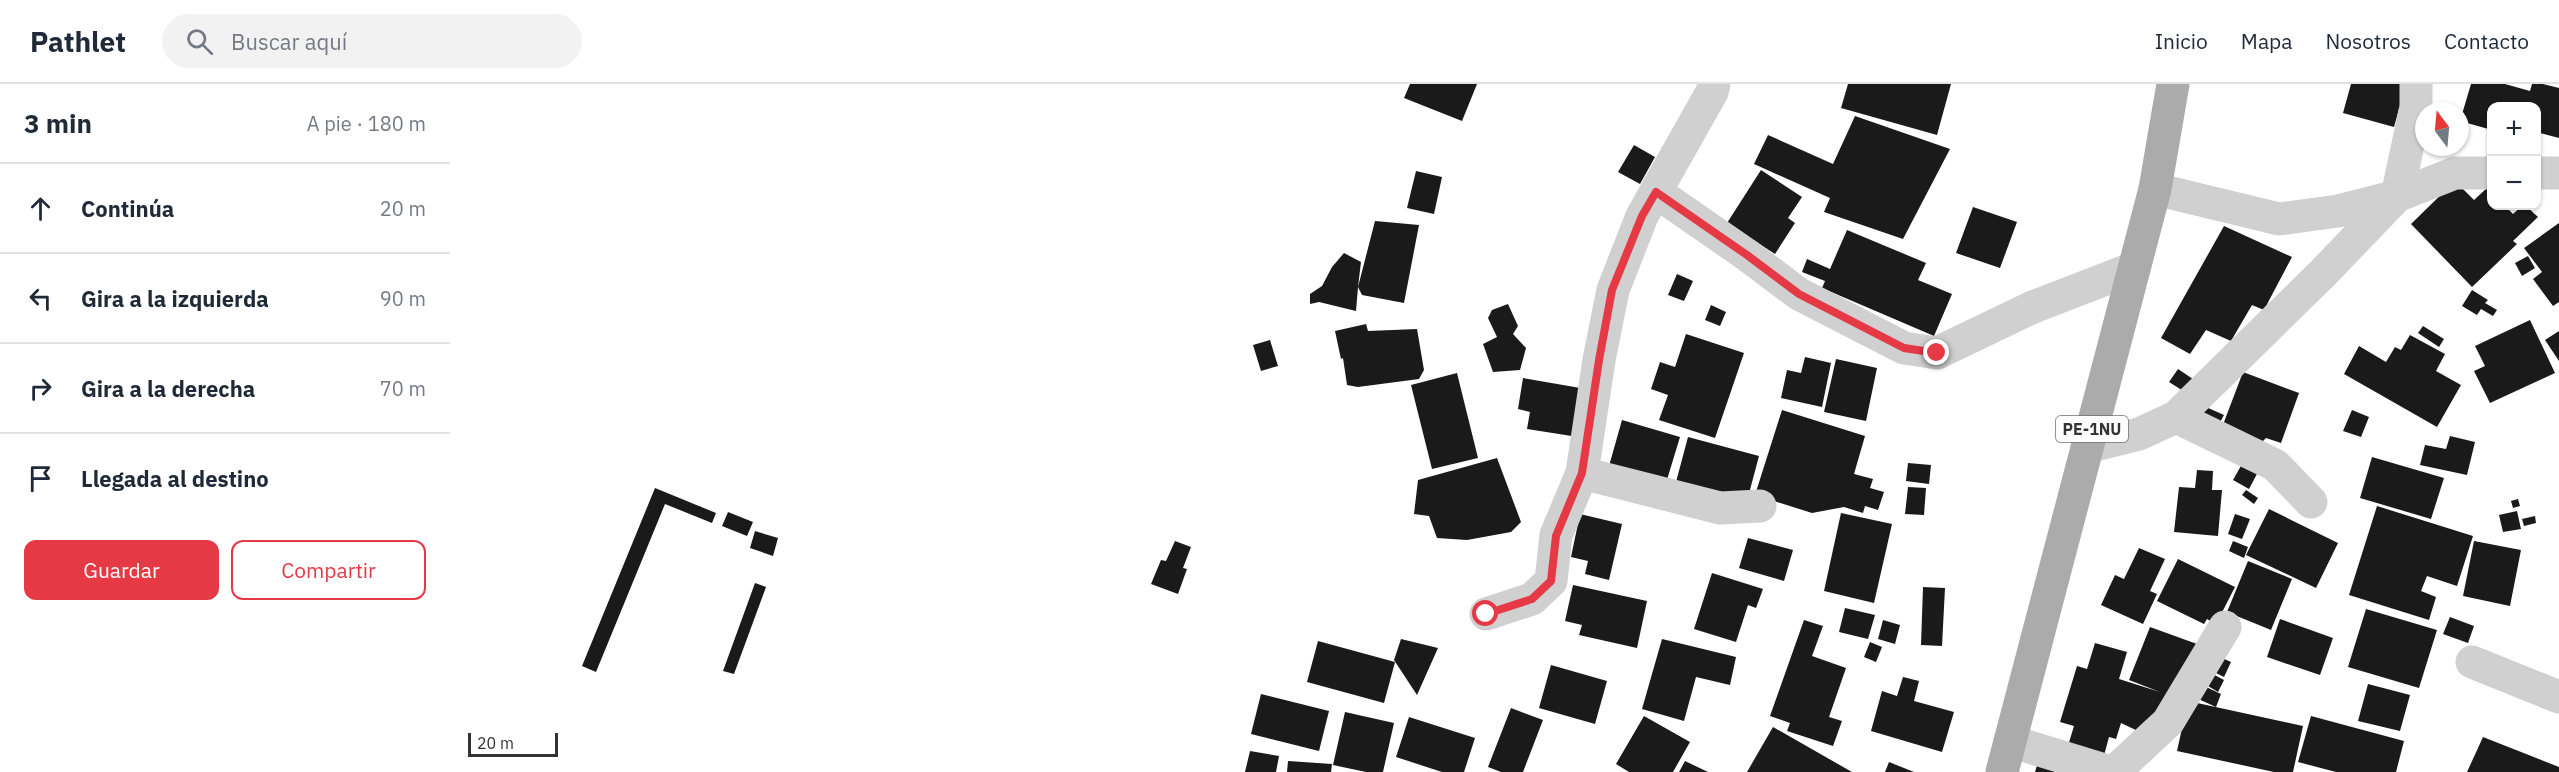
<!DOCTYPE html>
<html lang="es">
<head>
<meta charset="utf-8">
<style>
	:root { --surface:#fff; --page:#f2f2f3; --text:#1f2937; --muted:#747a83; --line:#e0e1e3; --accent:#e63946 }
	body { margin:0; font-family:"IBM Plex Sans",sans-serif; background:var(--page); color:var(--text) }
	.controls { position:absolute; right:18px; top:18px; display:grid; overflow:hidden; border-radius:12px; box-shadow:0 2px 4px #0004 }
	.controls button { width:54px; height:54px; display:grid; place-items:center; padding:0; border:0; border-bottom:2px solid var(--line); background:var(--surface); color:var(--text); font:30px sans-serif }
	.compass { position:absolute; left:1965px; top:18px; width:54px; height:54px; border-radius:50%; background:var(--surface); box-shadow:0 2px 4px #0004; rotate:344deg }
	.scale { position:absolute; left:18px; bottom:15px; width:90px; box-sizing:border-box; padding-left:6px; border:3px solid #333; border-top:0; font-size:16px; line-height:21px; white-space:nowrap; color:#333; -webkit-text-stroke:4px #fff; paint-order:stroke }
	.stop { position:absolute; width:18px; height:18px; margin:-14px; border:4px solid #e63946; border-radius:50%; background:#fff }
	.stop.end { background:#e63946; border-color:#fff; box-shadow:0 2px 6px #0008 }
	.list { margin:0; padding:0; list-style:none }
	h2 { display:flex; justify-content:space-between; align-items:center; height:78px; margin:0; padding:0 24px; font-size:26px }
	h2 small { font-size:20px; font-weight:400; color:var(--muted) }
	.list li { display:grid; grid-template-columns:39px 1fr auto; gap:18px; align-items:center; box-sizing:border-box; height:90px; padding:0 24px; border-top:2px solid var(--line) }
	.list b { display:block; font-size:22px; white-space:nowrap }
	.list em { font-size:20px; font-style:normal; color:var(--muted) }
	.actions { display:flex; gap:12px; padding:18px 24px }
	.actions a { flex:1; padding:14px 0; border:2px solid var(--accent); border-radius:12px; text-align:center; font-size:21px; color:var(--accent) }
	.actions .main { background:var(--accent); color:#fff }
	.icon { flex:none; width:33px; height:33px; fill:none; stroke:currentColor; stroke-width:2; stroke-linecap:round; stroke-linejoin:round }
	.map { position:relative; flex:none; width:2109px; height:688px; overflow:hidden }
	header { display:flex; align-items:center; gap:36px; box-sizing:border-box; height:84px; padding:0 30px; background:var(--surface); border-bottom:2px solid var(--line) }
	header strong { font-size:28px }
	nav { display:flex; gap:33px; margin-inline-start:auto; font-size:21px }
	.search { width:420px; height:54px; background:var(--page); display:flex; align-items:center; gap:15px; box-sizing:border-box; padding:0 21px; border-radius:33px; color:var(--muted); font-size:22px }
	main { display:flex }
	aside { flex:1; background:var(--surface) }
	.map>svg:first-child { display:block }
	.building { fill:#1a1a1a }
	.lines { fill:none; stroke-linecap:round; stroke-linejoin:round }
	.minor { stroke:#d0d0d0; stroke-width:33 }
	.major { stroke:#ababab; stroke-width:33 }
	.route { stroke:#e63946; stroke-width:8 }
	.labels { text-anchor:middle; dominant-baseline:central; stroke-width:6; stroke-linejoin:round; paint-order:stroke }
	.shield { fill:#fff; stroke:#707070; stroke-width:1.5 }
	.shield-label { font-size:16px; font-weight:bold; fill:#333 }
</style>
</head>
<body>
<header>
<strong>Pathlet</strong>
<div class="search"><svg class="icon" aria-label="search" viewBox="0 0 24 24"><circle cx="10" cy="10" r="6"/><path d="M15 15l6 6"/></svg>Buscar aquí</div>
<nav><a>Inicio</a><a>Mapa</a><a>Nosotros</a><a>Contacto</a></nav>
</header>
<main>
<aside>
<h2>3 min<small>A pie · 180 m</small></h2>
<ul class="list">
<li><svg class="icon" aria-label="ahead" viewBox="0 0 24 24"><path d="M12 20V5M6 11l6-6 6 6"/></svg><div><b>Continúa</b></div><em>20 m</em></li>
<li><svg class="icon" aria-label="left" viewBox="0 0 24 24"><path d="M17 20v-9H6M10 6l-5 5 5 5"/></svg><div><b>Gira a la izquierda</b></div><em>90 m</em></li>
<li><svg class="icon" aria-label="right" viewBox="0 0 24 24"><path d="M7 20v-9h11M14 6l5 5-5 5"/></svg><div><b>Gira a la derecha</b></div><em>70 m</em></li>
<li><svg class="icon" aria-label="arrive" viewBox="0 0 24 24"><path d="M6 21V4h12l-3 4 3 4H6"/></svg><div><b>Llegada al destino</b></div></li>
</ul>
<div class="actions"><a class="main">Guardar</a><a>Compartir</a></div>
</aside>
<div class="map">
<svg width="2109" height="688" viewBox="0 0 2109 688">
	<rect width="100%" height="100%" fill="#fff"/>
	<path class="building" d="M960 0H1027L1012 37 954 14Z
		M1398 0H1501L1487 51 1391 24Z
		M1901 0H1960L1952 27 1949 25 1944 43 1893 29Z
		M2021 0H2055L2080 7 2082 0H2093L2109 4V54L2086 48V22H2042V46L2010 37Z
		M1405 32 1500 65 1453 155 1374 128 1380 114 1304 80 1318 51 1383 80Z
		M1184 61 1205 73 1190 100 1168 88Z
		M1311 86 1352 113 1338 134 1345 139 1325 170 1277 139Z
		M966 87 992 93 984 130 957 124Z
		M2005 97 2024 116 2037 104 2042 108V122H2055L2063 130 2072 122H2076L2088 133 2063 157 2067 160 2022 203 1961 140Z
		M1523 123 1567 138 1550 184 1506 169Z
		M925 137 969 141 954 219 912 211 908 203 906 227 869 218 860 220V210L872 202 882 183 894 169 911 178 908 203Z
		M2109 139V218L2103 222 2083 195 2092 188 2074 164Z
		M1774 142 1842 173 1814 226 1802 221 1781 257 1756 246 1740 270 1711 254Z
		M1397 146 1476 179 1468 196 1502 210 1484 252 1372 204 1375 197 1352 188 1357 175 1380 185Z
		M2078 172 2085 184 2072 192 2065 179Z
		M1227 190 1243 197 1234 217 1218 211Z
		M2022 206 2038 216 2035 219 2047 226 2043 232 2031 225 2027 231 2012 222Z
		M1058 220 1068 242 1063 250 1076 264 1070 286 1043 288 1033 260 1047 253 1038 234 1042 226Z
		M1261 221 1276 228 1270 242 1255 236Z
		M2080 236 2105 289 2040 319 2024 287 2035 282 2025 262Z
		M916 240 918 247 967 245 974 286 969 295 908 303 897 301 893 274 891 275 885 247Z
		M1973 242 1994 255 1989 263 1968 249Z
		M2109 247V277L2095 256Z
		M1236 250 1294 269 1265 354 1209 336 1218 311 1201 305 1210 278 1225 283Z
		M1960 251 1995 270 1986 287 2011 301 1987 343 1894 290 1909 262 1936 278 1945 263 1951 266Z
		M820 256 828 282 811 287 803 261Z
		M1355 273 1381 279 1372 323 1331 314 1337 286 1351 289Z
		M1386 275 1427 284 1416 337 1374 328Z
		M1728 285 1746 297 1738 310 1719 298Z
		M1793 288 1849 309 1831 359 1816 354 1809 361 1775 349 1774 338Z
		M1007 289 1028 374 982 385 961 301Z
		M1073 294 1136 305 1128 353 1077 345 1080 328 1068 325Z
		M1756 323 1774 331 1767 344 1750 336Z
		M1332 326 1415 352 1404 390 1423 395 1420 404 1434 408 1428 426 1415 422 1413 429 1394 423 1362 429 1305 411Z
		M1902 326 1919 333 1911 353 1893 347Z
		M1172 336 1230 353 1216 399 1159 382Z
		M2000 352 2025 358 2017 391 1970 381 1975 361 1996 365Z
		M1238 353 1309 372 1297 417 1226 398Z
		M1922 373 1994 394 1981 435 1910 414Z
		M1047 374 1071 438 1061 448 1017 456 987 454 979 432 964 430 968 396Z
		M1458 379 1481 381 1479 400 1456 397Z
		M1792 380 1808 388 1799 405 1783 396Z
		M1747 386 1763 387 1762 406H1772L1768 452 1724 448 1729 403 1745 404Z
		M1458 403 1476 404 1474 431 1455 430Z
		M205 404 266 429 262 439 215 420 146 588 132 582Z
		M1796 406 1808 414 1804 420 1792 411Z
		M2068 415 2070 422 2063 424 2061 417Z
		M1927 422 2023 452 2007 502 1977 492 1971 507 1986 513 1979 536 1899 511Z
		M1819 425 1888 459 1866 504 1796 471Z
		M2067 427 2071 445 2053 448 2049 431Z
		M278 428 303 438 297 452 272 442Z
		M1391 429 1442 440 1424 519 1374 507Z
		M1130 430 1172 440 1159 496 1135 490 1138 477 1121 473Z
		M1785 430 1800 435 1792 455 1778 450Z
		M2085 432 2086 439 2074 442 2072 435Z
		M305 447 328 454 323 472 300 464Z
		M1298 454 1343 466 1334 497 1289 484Z
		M725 457 741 463 733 484 737 485 728 510 701 500 711 476 716 477Z
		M1783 457 1798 463 1794 474 1779 467Z
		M2024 457 2071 466 2060 522 2013 512Z
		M1689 464 1715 475 1700 507 1707 510 1693 540 1651 521 1665 491 1674 495Z
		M1728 475 1785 503 1766 540 1757 535 1754 540 1707 517Z
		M1798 477 1842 495 1821 546 1777 528Z
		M1262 489 1313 505 1306 524 1298 521 1286 558 1244 545Z
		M305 499 316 503 284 590 273 587Z
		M1123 501 1197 517 1187 564 1129 551 1132 541 1115 537Z
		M1473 503 1495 504 1492 562 1471 561Z
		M1395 524 1425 531 1418 555 1389 548Z
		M1916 525 1987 546 1969 604 1898 583Z
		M2000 533 2024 542 2018 559 1993 550Z
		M1830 535 1883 554 1870 591 1817 573Z
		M1354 536 1373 542 1362 572 1396 584 1379 633 1392 637 1383 662 1337 647 1340 639 1320 632Z
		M1433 536 1450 541 1445 560 1428 555Z
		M1700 543 1747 560 1726 614 1690 648 1671 639 1666 655 1659 653 1653 675 1617 665 1624 642 1610 638 1627 582 1637 585 1645 559 1677 568 1669 595 1710 608 1679 596Z
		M951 555 988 564 967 611 944 576Z
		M1212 555 1286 573 1280 601 1246 593 1234 637 1192 625Z
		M868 557 945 578 934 619 857 598Z
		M1420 558 1432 563 1426 578 1414 573Z
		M1768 572 1781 578 1774 593 1762 587Z
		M1101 581 1157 597 1145 640 1089 624Z
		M1759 588 1774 596 1768 608 1753 599Z
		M1453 593 1469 597 1464 617 1504 628 1492 668 1421 647 1432 607 1447 612Z
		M1918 600 1960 611 1950 647 1908 637Z
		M1752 601 1771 610 1766 623 1746 614Z
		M811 610 879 627 869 667 801 650Z
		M1738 617 1853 642 1843 688H1824L1727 667Z
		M1061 624 1093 636 1073 688H1051L1038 683Z
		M895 628 944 639 933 688H916L883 681Z
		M1194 632 1240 658 1223 688H1179L1166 680Z
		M1861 632 1954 657 1946 688H1886L1848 678Z
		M959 633 1025 654 1014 688H992L946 673Z
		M1323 643 1402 688H1297Z
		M2033 653 2109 683V688H2017Z
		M800 667 829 672 826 688H795Z
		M838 677 882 680 881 688H837Z
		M1235 677 1258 688H1229Z
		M1439 678 1464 688H1435Z
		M1588 678 1623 688H1585Z"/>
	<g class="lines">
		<path class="minor" d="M2086 89H2109
			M1705 105 1829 135 1888 127 1947 112 2005 89H2042
			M1206 108 1297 171 1349 210 1454 264 1487 269 1583 223 1684 184
			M1726 333 1825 381 1861 418
			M1637 363 1689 350 1726 333 1873 189 1947 112 1966 23V0
			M1132 389 1270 424 1310 422
			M1036 530 1082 515 1101 497 1106 451 1132 389 1149 276 1163 206 1192 132 1262 8 1264 0
			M2022 578 2109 613
			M1560 657 1661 688
			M1664 688 1718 638 1775 543"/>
		<path class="major" d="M1552 688 1705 105 1723 0"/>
	</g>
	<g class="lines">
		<path class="route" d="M1036 530 1082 515 1101 497 1106 452 1132 389 1149 276 1162 206 1192 132 1206 108 1297 171 1349 210 1454 264 1487 269"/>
	</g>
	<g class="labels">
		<rect class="shield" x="1606" y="332" width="72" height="26" rx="4.5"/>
		<g class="shield-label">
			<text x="1642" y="345">PE-1NU</text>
		</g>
	</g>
</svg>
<div class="controls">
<button>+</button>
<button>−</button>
</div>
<svg class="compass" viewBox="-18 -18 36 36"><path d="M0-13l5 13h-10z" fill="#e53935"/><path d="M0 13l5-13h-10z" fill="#747a83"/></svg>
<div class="scale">20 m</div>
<div class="stop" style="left:1036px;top:530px"></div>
<div class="stop end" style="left:1487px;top:269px"></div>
</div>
</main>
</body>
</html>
